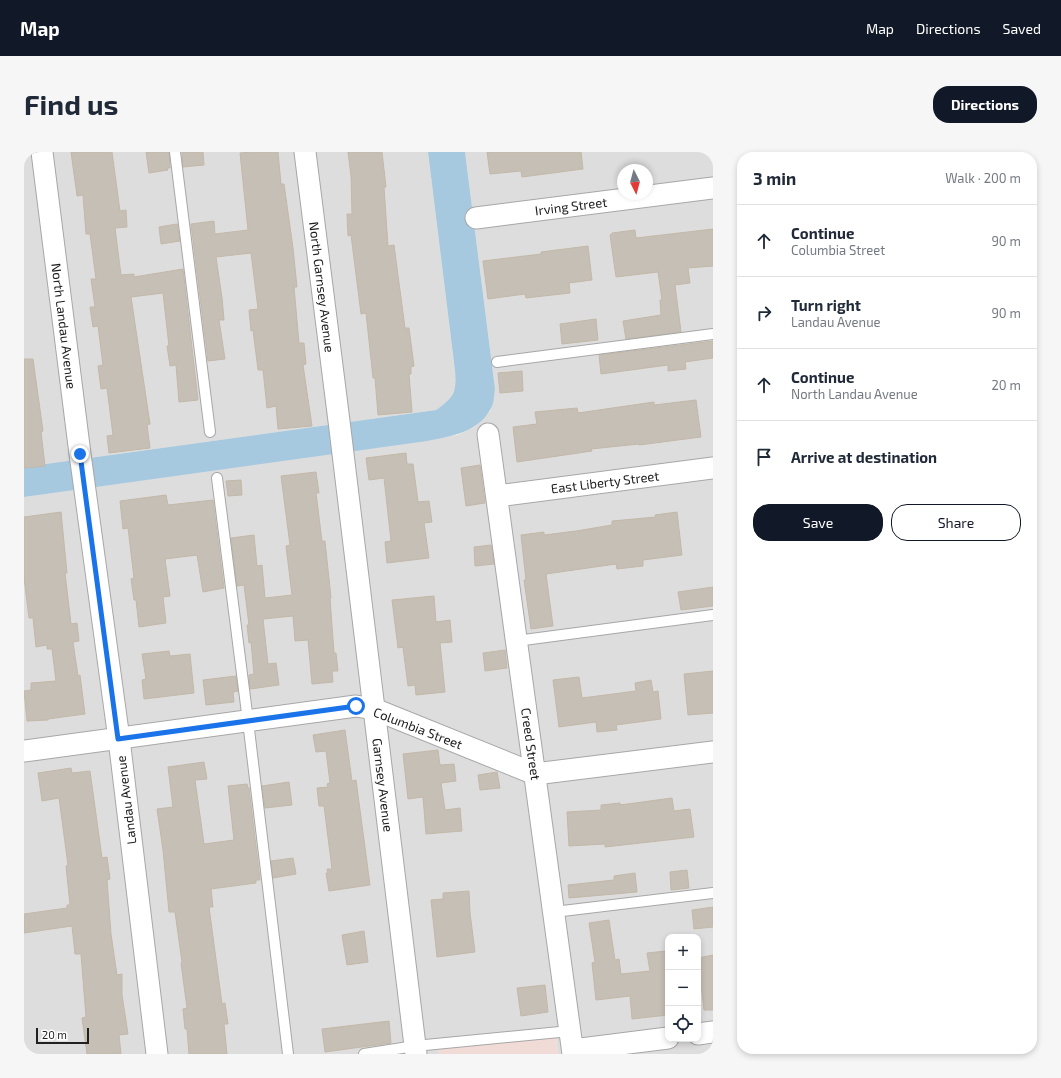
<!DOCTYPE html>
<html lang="en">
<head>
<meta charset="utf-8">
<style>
	:root { --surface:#fff; --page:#f6f6f7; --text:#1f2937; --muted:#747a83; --line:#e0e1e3; --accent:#111827 }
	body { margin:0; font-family:"Exo 2",sans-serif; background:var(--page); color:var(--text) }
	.controls { position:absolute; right:12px; bottom:12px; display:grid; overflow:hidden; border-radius:8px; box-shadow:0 2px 6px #0003 }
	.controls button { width:36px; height:36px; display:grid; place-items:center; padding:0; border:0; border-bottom:1px solid var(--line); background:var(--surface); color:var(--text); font:20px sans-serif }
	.compass { position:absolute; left:593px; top:12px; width:36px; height:36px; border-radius:50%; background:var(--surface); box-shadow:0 2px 6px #0003; rotate:174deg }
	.scale { position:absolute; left:12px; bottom:10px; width:53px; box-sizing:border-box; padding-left:4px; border:2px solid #202020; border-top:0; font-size:11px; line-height:14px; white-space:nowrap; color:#202020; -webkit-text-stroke:3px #fff; paint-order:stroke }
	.stop { position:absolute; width:12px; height:12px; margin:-9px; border:3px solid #1a73e8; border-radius:50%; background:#fff }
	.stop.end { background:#1a73e8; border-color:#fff; box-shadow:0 1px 4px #0008 }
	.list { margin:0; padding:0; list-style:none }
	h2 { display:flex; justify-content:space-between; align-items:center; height:52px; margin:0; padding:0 16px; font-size:17px }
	h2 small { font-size:13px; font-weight:400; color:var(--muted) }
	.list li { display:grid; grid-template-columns:26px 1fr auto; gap:12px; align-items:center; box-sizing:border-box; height:72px; padding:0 16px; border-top:1px solid var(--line) }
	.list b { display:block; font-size:15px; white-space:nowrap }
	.list p { margin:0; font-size:13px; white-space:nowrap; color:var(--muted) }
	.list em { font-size:13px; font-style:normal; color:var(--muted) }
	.actions { display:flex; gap:8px; padding:12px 16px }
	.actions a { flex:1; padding:9px 0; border:1px solid var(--accent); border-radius:16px; text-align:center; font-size:14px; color:var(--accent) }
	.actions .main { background:var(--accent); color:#fff }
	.icon { flex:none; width:22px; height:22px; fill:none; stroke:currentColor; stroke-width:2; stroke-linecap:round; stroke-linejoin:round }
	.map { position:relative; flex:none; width:689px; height:902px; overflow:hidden; border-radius:16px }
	header { display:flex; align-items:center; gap:24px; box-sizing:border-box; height:56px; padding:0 20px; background:var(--accent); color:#fff }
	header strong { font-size:19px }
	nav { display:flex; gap:22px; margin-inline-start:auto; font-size:14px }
	.intro { display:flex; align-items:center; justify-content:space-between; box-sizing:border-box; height:96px; padding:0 24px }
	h1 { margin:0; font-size:28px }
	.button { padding:10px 18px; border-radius:16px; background:var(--accent); color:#fff; font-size:14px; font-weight:700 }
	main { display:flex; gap:24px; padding:0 24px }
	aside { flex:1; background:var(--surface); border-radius:16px; box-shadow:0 2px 6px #0003 }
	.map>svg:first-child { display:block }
	.residential { fill:#dedddd; fill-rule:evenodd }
	.commercial { fill:#f1dbd6 }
	.water { fill:#a6c9df }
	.building { fill:#c6bfb5; stroke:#c3b8a8 }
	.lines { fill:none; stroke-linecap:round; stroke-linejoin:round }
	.service-casing { stroke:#a7a7a7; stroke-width:12 }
	.minor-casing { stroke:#a7a7a7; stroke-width:23 }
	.service { stroke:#fff; stroke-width:10 }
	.minor { stroke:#fff; stroke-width:21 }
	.route { stroke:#1a73e8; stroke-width:5 }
	.labels { text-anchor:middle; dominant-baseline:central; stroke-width:4; stroke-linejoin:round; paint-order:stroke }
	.street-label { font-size:13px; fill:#202020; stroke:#fff }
</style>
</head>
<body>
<header>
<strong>Map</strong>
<nav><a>Map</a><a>Directions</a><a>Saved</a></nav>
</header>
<div class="intro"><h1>Find us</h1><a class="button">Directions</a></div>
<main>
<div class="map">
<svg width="689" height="902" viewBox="0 0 689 902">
	<rect width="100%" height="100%" fill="#f1efe6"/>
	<path class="residential" d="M0 0H404L431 220 432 234 425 249 412 258 0 315Z
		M441 0H689V902H534L532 885 414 896 415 902H0V345L434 283 452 274 467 258 471 237ZM599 18H623V42H599ZM644 785H674V887H644Z"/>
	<path class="commercial" d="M532 885 534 902H415L414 896Z"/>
	<path class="water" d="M404 0H441L471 237C470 243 470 253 466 258 453 281 427 284 403 289L0 345V315L412 258C429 246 433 241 431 219Z"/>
	<path class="building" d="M47 0H88L96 59 102 58 103 75 91 76 97 123 110 122V125L159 117 174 248 155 250 152 213 146 214 143 194H145L139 141 107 145 126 272 123 273 126 296 85 301 83 284 89 283 83 236 77 237 74 214 79 213 74 174 69 175 66 155H71L67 127H72L66 82H62L59 43 53 44Z
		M122 0H145L146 16H143L144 18 125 21Z
		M158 0H179L180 13 159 15Z
		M228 0H254L257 32H260L269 96 273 135H270L275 191H280L282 212 279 213 288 274 254 277 252 254 243 256 239 218H234L229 178 227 179 225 158 234 157 227 101 192 105 198 146 200 168H195L201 207 184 209 167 72 190 69 191 82 224 78 216 1Z
		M324 0H358L362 35H360L364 94 370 93 381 176H385L390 214 387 215V222H385L388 260 354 263 351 226H349L342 161 337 162 327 83 324 84 323 62H328L327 24Z
		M463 0H557L559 17 498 25 497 19 466 22Z
		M153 72 156 89 137 92 135 75Z
		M689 77V114L664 116 666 131 651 133 657 180 602 187 599 169 637 163 636 148H638L634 120 592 125 586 83 588 82V81L611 78 612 86Z
		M564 94 568 128 545 131 546 141 502 146 501 142 464 147 459 109 517 102V100Z
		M572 167 574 188 538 192 536 172Z
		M689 189V206L661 210 662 217 644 219V213L577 222 575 203Z
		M0 207H9L19 279 17 280 21 314 0 316Z
		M498 219 499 239 476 241 474 221Z
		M672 248 677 285 615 293V292L567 297 568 299 493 310 489 275 513 272 511 260 553 256 554 261 630 250V253Z
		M382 301 383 312H389L394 350 405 349 408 370 400 371 405 406 363 411 361 390 367 389 360 326 345 328 342 306Z
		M456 313 461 351 442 354 437 316Z
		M292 320 295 341H292L298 389H301L307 446H306L310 501H312L314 519H308L309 530 288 532 284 488 271 489 269 464 239 467 244 512 252 511 255 533 226 537 225 523 230 522 227 490 225 491 223 473H225L220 433 213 434 207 386 230 383 233 414 238 413 241 446 268 443 262 394 266 393 257 324Z
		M217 328 218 343 204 344 202 329Z
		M142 343 144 353 189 348 200 436 179 440 173 403 141 407 146 444 139 445 142 471 115 475 112 448H110L107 427 110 426 104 376 99 377 96 349Z
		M37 360 43 421H41L47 472 53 471 55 489 49 490 54 524 56 523 61 562 24 567V568L3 569 0 539 7 538V531L32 529 28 497H23V493L12 495 9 466H5L0 426V365Z
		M653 360 658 403 619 408V414L593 417 592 412 522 422 529 474 507 477 500 428H502L497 383 520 380V383L552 379 588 373V369L632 365 631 363Z
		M467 393 470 412 451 414 450 395Z
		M689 435V454L657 458 654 440Z
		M410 444 412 470 426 468 428 490 416 491 421 540 392 543 391 533 384 534 379 495 374 496 368 448Z
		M481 498 483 516 461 519 459 501Z
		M145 499 146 504 166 502 170 541 120 547 118 528 122 527 118 502Z
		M689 519V561L664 563 660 522Z
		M212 524 214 539 209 540 210 550 182 553 179 528Z
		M555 525 558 546 612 539 611 531 627 528 629 540 634 539 637 567 592 573 593 578 573 580 572 570 535 575 529 528Z
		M321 578 328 629 332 628 346 733 305 739 302 721H304L303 717H308L300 654H295L293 636 304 635 303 632 306 631 302 599 292 600 289 583Z
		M414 598 416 613 430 612 432 629 417 631 421 658 436 656 438 679 402 682 399 645 384 647 379 602Z
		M180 610 183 627 171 628 180 692 210 688 204 634 223 632 224 636H225L236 728H232V731L187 737 189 755H185L198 852 201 851 204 872H200L203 902H165L163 877H161L159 857 163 856 157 811 158 810 151 760H145L139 698 133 657 149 655 144 615Z
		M47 616 48 621 66 619 78 706 83 705 86 727 83 728 87 782 93 823 98 822V843L104 882 95 883 97 902H63L58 866 62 865 57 802H51L48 774 0 781V762L43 756V753H46L42 714 44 713 35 646 18 649 14 621Z
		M473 620 476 636 456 638 454 623Z
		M265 630 268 653 241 656 238 634Z
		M648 646 650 659 666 657 670 685 581 695V692L545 694 543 660 577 658V653L596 651V653Z
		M269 706 272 722 249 726 247 709Z
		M663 718 665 736 647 738 646 720Z
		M611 721 613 740 545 746 544 733 590 728V724Z
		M445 739 446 761 451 800 413 805 407 748 419 747V741Z
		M689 755V775L670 777 668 758Z
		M585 768 591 808 595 807 597 822 626 819 623 801 642 799 644 818V863L608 867 606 844 572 848 568 811 571 810 565 771Z
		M340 779 344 810 323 813 318 783Z
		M689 803V858H680L674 806Z
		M521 833 524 860 497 864 493 836Z
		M365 869 367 891 301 900 298 877Z"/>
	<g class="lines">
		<g class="service-casing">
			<path id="service" d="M151 0 186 280
				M473 210 689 182
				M193 326 224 569 264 902
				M492 489 689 463
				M530 760 689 741
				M340 902 391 894 546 879"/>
		</g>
		<g class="minor-casing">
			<path id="minor" d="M18 0 56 302 95 587 133 902
				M281 0 315 269 392 902
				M452 66 689 36
				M464 282 549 902
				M473 344 689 316
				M0 599 332 554 350 557 511 622 689 600
				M674 882 689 880
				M549 898 644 886"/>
		</g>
		<use href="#service" class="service"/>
		<use href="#minor" class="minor"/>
	</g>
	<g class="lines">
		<path class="route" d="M56 302 94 587 332 554"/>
	</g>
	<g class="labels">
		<g class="street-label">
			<text transform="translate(547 54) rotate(-7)">Irving Street</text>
			<text transform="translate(298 135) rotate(83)">North Garnsey Avenue</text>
			<text transform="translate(40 174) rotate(83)">North Landau Avenue</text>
			<text transform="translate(581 330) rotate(-7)">East Liberty Street</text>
			<text transform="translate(394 576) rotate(21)">Columbia Street</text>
			<text transform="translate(507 592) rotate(82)">Creed Street</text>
			<text transform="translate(359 633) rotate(83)">Garnsey Avenue</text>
			<text transform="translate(102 648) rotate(-97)">Landau Avenue</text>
		</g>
	</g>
</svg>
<div class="controls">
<button>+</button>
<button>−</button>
<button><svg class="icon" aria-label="locate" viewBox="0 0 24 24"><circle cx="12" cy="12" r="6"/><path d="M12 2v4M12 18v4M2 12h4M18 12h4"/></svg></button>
</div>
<svg class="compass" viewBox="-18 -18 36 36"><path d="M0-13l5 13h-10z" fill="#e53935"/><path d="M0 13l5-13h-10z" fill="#747a83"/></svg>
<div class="scale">20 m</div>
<div class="stop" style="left:332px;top:554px"></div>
<div class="stop end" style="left:56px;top:302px"></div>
</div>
<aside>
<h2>3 min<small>Walk · 200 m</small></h2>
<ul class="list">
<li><svg class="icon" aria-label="ahead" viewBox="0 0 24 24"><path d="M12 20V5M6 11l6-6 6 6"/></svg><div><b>Continue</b><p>Columbia Street</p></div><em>90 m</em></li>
<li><svg class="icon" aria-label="right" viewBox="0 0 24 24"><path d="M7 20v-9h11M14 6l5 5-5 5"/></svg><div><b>Turn right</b><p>Landau Avenue</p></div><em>90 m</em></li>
<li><svg class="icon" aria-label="ahead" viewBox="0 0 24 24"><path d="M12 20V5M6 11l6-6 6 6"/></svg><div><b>Continue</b><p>North Landau Avenue</p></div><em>20 m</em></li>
<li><svg class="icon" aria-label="arrive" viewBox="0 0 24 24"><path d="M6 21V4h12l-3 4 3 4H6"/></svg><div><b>Arrive at destination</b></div></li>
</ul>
<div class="actions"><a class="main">Save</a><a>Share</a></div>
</aside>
</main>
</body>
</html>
